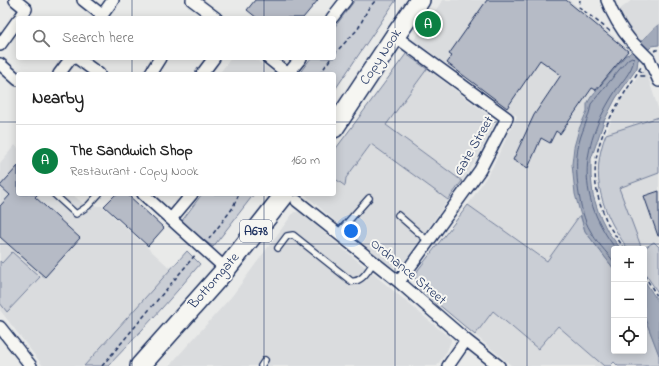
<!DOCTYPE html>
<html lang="en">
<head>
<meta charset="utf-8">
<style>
	:root { --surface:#fff; --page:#f6f6f6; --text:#222; --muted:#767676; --line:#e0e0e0; --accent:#0b8043 }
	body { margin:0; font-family:"Indie Flower",sans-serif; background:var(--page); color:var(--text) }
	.controls { position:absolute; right:12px; bottom:12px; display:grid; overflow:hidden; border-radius:4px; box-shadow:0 2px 10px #0003 }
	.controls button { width:36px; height:36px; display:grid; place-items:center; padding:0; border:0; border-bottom:1px solid var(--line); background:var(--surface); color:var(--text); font:20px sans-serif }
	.you { position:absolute; left:351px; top:231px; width:14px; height:14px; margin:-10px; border:3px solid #fff; border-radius:50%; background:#1a73e8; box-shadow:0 0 0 6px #1a73e833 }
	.badge { display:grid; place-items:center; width:26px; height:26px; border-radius:50%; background:var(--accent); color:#fff; font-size:13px; font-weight:700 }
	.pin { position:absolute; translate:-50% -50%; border:2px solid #fff; box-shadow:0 1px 4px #0006 }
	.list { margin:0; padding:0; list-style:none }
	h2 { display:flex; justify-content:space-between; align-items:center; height:52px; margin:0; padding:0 16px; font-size:17px }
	h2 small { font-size:13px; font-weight:400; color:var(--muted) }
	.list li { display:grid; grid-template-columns:26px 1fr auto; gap:12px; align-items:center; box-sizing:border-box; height:72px; padding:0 16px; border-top:1px solid var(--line) }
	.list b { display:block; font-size:15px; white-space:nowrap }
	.list p { margin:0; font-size:13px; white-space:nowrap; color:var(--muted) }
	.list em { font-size:13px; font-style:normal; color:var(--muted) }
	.icon { flex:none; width:22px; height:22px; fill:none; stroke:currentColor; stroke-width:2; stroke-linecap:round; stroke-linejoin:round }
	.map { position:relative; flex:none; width:659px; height:366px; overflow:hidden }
	.search { position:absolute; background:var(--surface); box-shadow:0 2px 10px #0003; left:16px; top:16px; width:320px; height:44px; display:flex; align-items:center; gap:10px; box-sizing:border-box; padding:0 14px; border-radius:4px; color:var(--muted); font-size:15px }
	.panel { position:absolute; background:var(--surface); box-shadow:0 2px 10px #0003; left:16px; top:72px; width:320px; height:124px; border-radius:4px }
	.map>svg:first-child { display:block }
	.built { fill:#dadcde }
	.green { fill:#caced5; stroke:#727e9a }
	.water { fill:#a2aaba; stroke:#6c7995 }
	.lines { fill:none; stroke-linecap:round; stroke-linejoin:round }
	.shore { stroke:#516083; stroke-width:1 }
	.building { fill:#b6bbc6; stroke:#1b2f5e }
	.lane-casing { stroke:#1b2f5e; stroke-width:8 }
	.street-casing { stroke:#1b2f5e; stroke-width:14 }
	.highway-casing { stroke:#1b2f5e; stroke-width:22 }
	.path { stroke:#1b2f5e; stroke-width:1.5; stroke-dasharray:4 3; stroke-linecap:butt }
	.lane { stroke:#f6f6f2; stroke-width:5.5 }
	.street { stroke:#f6f6f2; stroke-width:11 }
	.highway { stroke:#f6f6f2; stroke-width:19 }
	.street-bridge-casing { stroke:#1b2f5e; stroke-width:14; stroke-linecap:butt }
	.street-bridge { stroke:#f6f6f2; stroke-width:11 }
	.grid { fill:none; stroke:#1b2f5e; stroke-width:1; stroke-opacity:0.55 }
	.labels { text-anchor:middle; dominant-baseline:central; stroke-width:4; stroke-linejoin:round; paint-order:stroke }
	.shield { fill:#f6f6f2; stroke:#5d6b8a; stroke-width:1 }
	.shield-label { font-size:13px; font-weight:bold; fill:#1b2f5e }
	.street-label { font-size:14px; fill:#1b2f5e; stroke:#f6f6f2 }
</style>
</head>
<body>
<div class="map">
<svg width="659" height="366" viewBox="0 0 659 366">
	<rect width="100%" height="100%" fill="#e9eae9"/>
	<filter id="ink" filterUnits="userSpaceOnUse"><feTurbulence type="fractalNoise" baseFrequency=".025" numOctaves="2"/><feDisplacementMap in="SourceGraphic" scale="8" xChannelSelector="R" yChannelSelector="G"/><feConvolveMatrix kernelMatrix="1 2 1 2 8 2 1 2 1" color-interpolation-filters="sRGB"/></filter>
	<g filter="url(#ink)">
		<path class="built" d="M443 0H569L631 51 625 55 591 97 587 104V111L579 129 573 179 575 194 580 215 548 261 468 205 492 168 517 116 414 40Z
			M632 0H659V24L649 33 641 42 627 26 619 10Z
			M231 58H254L275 74H219Z
			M645 68 659 111V294L644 272V249H628L611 224 604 206 599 186 598 172V161L601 148 613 115 624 95Z
			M427 69 496 121 474 163 462 181 386 125Z
			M371 144 448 200 403 264 399 267 391 266 358 241 304 194H334V178L344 186 346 178Z
			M15 145 18 148V194H72L85 205 102 206 171 269 84 366H43L0 310V163Z
			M294 212H299L303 215 451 339V341L447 351 437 366H169L232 296Z
			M493 311 538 349 558 326 604 366H512L475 335Z"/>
		<path class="green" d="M355 0H396L334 91V74H305L301 71 311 58H334V28Z
			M406 54 427 69 386 125 462 181 448 200 371 144 346 178 345 186 334 178V151Z
			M659 117V173L619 188 642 249H628C602 213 589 177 606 134Z
			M202 194H254L213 247 181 222Z
			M468 205 547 261 580 215 585 231 614 269V351H644V316L659 354V366H618L614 362 610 366H604L558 326 538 349 493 311 475 335 419 288 415 278 418 270Z
			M654 242 659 247V294L644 272V249H643Z
			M187 251 200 264C171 299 140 333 108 366H84Z
			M12 252 40 277 7 312 0 303V261L2 263Z"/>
		<path class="water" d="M659 24V45L652 46 638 60 637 68 616 98 604 121 591 159V176L593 195 599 214 608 232 621 249H614V269L585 231 575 194 572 164 574 147 579 129 587 111V104L591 97 626 55 629 54 649 33Z
			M644 280 659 303V355L644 316Z"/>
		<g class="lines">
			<path class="shore" d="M614 262C606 251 596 242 590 230 579 213 574 168 578 148 580 133 589 120 591 104L628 59 632 57 634 59C632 73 620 83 613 95 579 149 577 198 616 249"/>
		</g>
		<path class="building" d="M255 0H318L303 18H257L247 10Z
			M487 0H566L628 51 596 90 592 88 560 134 556 131 550 143 541 138 528 168 513 160 534 115 561 75 540 60 507 108 447 63 452 56 449 54Z
			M18 166V194H38L35 197 80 238 45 277 0 237V206L10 195 0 186Z
			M659 191V236H658L644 196Z
			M116 194H127L164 228 148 246 104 206Z"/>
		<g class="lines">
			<g class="lane-casing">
				<path id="lane" d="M54 194 76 214 88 206 99 194
					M398 215 428 241
					M338 233 369 198
					M278 248 287 236 293 235 351 281C362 283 368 270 374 262
					M261 366 265 360"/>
			</g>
			<g class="street-casing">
				<path id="street" d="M15 0 26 9 20 18
					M83 0 102 15
					M192 0 216 18
					M607 0C613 16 620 28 631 41
					M100 18 113 0
					M332 18 346 0
					M395 36 507 118 480 170 399 282
					M0 45 18 20
					M77 58 99 74
					M268 58 288 74
					M649 59 659 81
					M0 64 18 80
					M59 74 71 58
					M150 74 160 58
					M202 74 214 58
					M288 74 301 58
					M143 194 226 269
					M297 201 399 282 466 340 499 366
					M171 219 192 194
					M0 327 31 366
					M448 366 466 340"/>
			</g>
			<g class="highway-casing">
				<path id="highway" d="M334 128 395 36 420 0
					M140 366 226 269 285 194"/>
			</g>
			<path class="path" d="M580 0 579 7 611 32
				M654 51 659 49
				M334 54 358 29 368 9 376 0
				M639 70 642 72 641 76H645
				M320 74 331 58
				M209 239 232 209 239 194
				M625 249C619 241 614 234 609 226 605 219 603 211 600 203 583 149 614 111 641 67
				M644 275 659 299
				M102 366 196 254"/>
			<use href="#lane" class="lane"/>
			<use href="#street" class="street"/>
			<use href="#highway" class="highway"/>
			<g class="street-bridge-casing">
				<path id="street-bridge" d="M631 41 649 59"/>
			</g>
			<use href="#street-bridge" class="street-bridge"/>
		</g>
	</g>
	<path class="grid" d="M132 0V18M264 0V18M395 0V366M527 0V366M132 58V74M264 58V74M0 122H18M334 122H659M132 194V366M264 194V366M0 244H659"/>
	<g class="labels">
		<rect class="shield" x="240" y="220" width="32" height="22" rx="3"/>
		<g class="shield-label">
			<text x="256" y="231">A678</text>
		</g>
		<g class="street-label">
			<text transform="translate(381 57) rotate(-57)">Copy Nook</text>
			<text transform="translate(474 146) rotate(-60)">Gate Street</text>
			<text transform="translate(408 272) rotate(40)">Ordnance Street</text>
			<text transform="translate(214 281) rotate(-49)">Bottomgate</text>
		</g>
	</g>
</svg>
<div class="controls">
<button>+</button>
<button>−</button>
<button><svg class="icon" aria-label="locate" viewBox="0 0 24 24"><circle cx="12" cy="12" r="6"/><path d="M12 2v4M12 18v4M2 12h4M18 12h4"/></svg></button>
</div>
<div class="you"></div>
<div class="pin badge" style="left:428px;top:24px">A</div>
<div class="search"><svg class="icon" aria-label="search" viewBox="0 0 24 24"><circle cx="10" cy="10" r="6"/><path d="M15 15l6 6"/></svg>Search here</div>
<section class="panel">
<h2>Nearby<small></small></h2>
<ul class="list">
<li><span class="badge">A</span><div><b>The Sandwich Shop</b><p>Restaurant · Copy Nook</p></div><em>160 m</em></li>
</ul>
</section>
</div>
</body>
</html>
